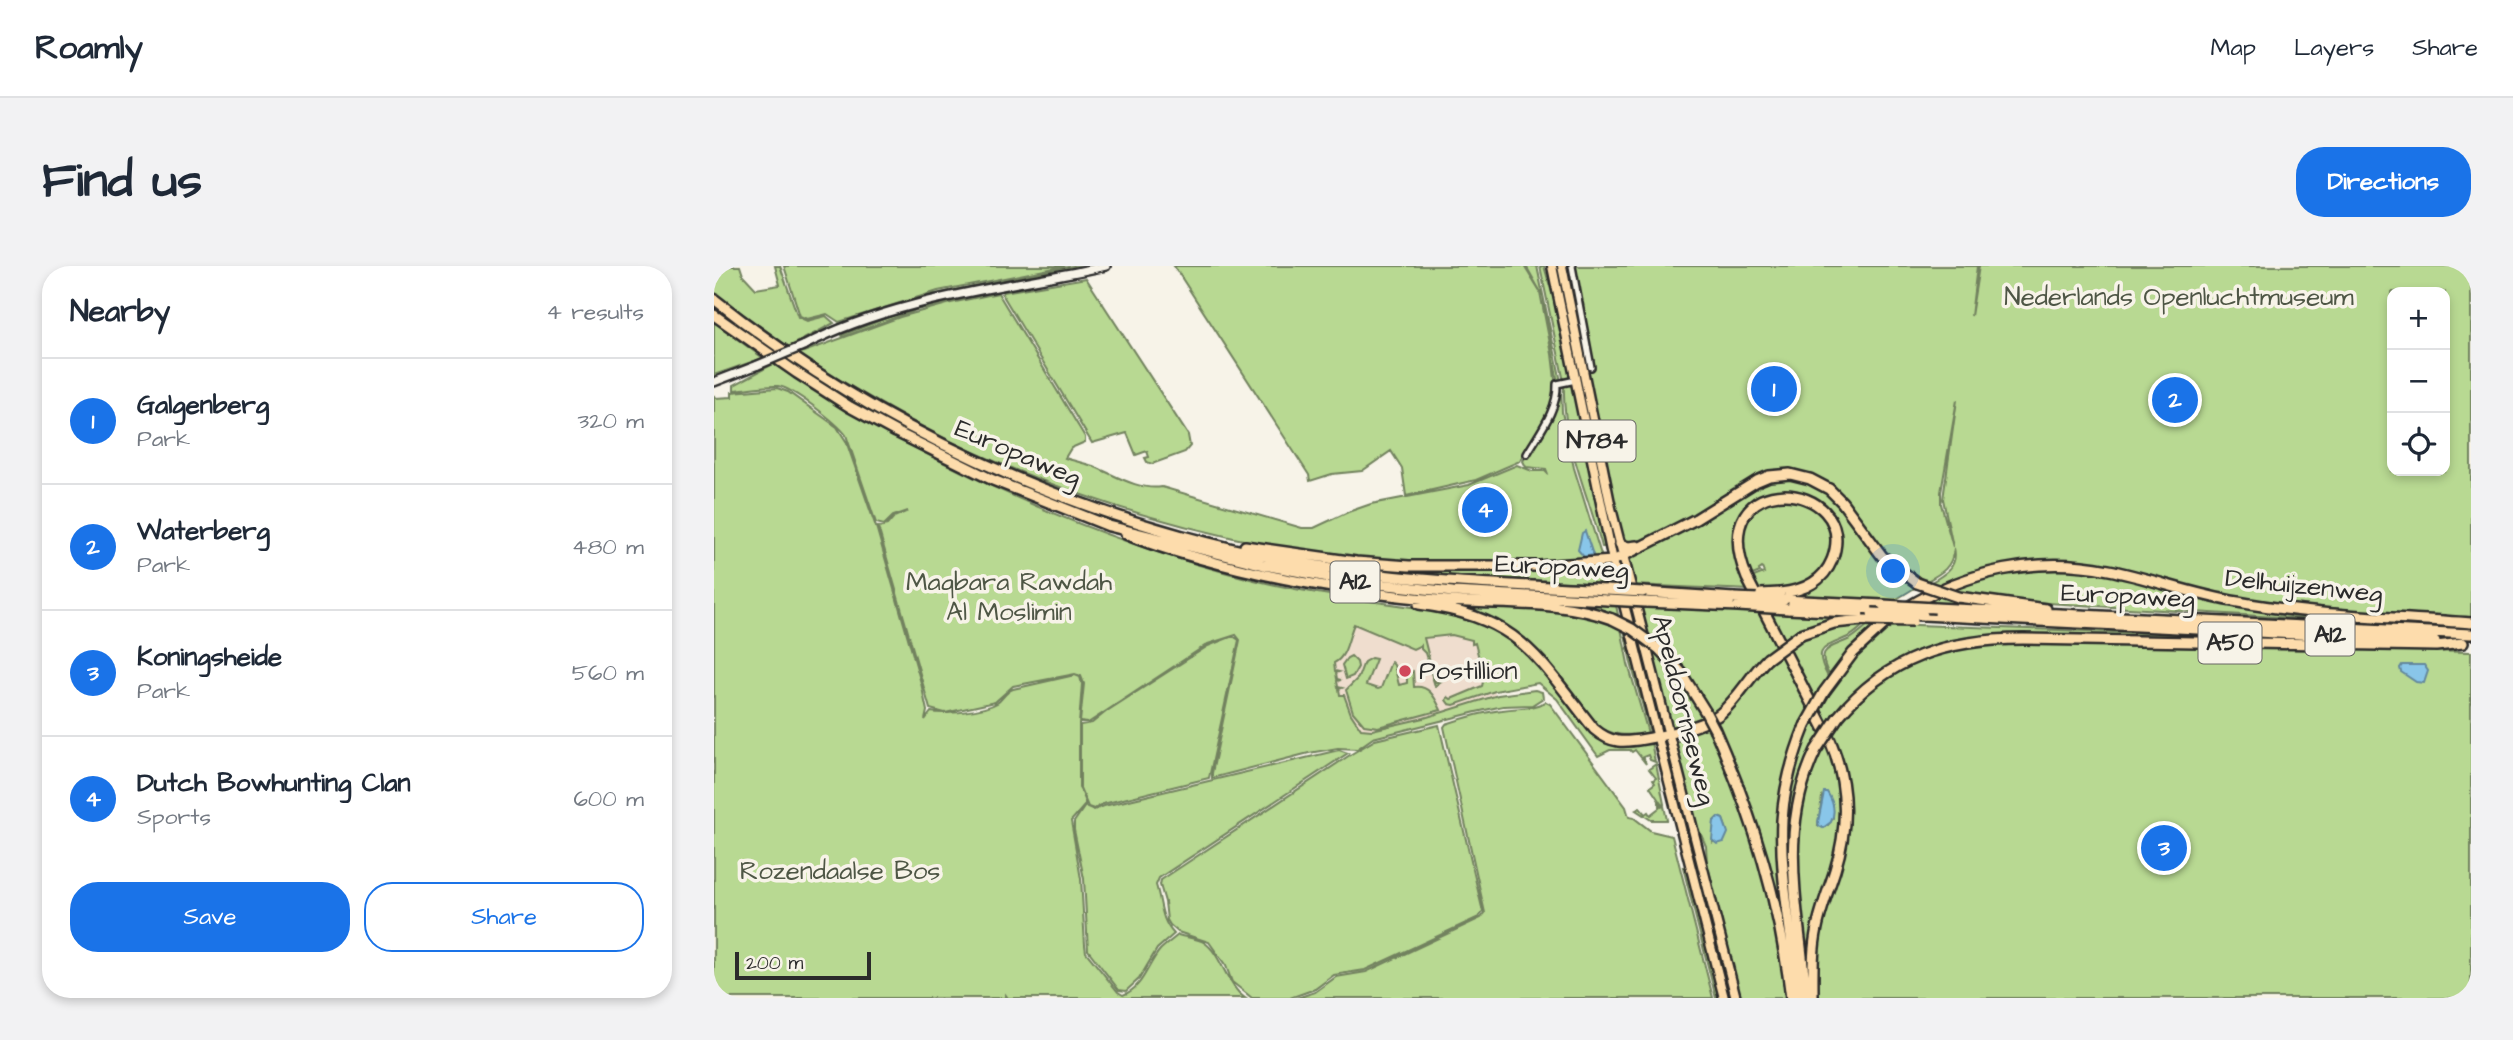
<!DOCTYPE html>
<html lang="en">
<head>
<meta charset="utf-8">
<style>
	:root { --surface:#fff; --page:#f2f2f3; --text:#1f2937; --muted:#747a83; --line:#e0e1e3; --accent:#1a73e8 }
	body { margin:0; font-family:"Architects Daughter",sans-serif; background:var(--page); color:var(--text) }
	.controls { position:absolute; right:21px; top:21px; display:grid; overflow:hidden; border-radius:14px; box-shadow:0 4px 10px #0003 }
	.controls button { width:63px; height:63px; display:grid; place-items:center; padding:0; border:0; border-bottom:2px solid var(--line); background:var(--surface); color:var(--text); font:35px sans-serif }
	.scale { position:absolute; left:21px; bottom:18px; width:136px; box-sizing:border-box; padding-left:7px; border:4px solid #2b2b2b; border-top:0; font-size:19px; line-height:24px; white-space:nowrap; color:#2b2b2b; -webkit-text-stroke:5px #f7f3e8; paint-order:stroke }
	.you { position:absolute; left:1180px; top:306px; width:24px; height:24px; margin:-18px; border:5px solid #fff; border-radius:50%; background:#1a73e8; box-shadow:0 0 0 10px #1a73e833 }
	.badge { display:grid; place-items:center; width:46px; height:46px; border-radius:50%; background:var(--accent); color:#fff; font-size:23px; font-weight:700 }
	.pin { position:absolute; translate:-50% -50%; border:4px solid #fff; box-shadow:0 2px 7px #0006 }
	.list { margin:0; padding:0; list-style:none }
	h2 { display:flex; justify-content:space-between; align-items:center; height:91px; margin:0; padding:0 28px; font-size:30px }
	h2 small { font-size:23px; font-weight:400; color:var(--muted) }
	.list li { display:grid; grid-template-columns:46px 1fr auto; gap:21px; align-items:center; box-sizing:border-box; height:126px; padding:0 28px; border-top:2px solid var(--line) }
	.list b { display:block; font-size:26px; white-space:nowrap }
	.list p { margin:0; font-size:23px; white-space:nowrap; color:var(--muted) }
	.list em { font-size:23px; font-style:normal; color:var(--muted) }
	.actions { display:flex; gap:14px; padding:21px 28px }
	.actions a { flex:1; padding:16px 0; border:2px solid var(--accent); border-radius:28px; text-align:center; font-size:24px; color:var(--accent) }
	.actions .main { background:var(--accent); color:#fff }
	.icon { flex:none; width:38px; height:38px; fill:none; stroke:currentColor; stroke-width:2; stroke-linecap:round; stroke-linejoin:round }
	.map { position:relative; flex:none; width:1757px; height:732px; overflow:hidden; border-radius:28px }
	header { display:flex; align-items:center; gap:42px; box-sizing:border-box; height:98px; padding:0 35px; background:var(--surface); border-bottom:2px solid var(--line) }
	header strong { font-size:33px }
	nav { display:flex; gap:38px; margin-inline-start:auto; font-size:24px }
	.intro { display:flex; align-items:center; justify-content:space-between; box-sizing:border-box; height:168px; padding:0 42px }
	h1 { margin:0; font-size:49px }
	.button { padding:18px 32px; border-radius:28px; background:var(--accent); color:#fff; font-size:24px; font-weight:700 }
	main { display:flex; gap:42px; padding:0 42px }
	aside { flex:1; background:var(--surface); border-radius:28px; box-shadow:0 4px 10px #0003 }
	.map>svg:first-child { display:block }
	.built { fill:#efddce }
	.green { fill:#b8d992; stroke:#72825e; stroke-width:2; fill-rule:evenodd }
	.water { fill:#89c6e9; stroke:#63889d; stroke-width:2 }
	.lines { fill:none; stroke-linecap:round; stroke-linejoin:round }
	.minor-casing { stroke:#2b2b2b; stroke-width:10 }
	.secondary-casing { stroke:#2b2b2b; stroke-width:12 }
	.primary-casing { stroke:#2b2b2b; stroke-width:13 }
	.motorway-casing { stroke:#2b2b2b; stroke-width:14 }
	.minor { stroke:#f7f3e8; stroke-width:5 }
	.secondary { stroke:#f7f3e8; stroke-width:7 }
	.primary { stroke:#fddcac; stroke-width:8 }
	.motorway { stroke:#fddcac; stroke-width:9 }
	.secondary-bridge-casing { stroke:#2b2b2b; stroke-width:12; stroke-linecap:butt }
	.motorway-bridge-casing { stroke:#2b2b2b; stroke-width:14; stroke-linecap:butt }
	.secondary-bridge { stroke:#f7f3e8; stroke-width:7 }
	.motorway-bridge { stroke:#fddcac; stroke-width:9 }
	.poi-dot { fill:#d1495b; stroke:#f7f3e8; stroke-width:2.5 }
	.labels { text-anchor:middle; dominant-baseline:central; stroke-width:7; stroke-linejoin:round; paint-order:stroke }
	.shield { fill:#f7f3e8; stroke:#686764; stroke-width:2 }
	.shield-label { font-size:24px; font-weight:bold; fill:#2b2b2b }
	.park-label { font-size:26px; fill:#4e5645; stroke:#f7f3e8 }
	.street-label { font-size:26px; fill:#2b2b2b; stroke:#f7f3e8 }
	.poi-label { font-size:26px; fill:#2b2b2b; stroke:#f7f3e8; text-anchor:start }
</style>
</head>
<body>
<header>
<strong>Roamly</strong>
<nav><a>Map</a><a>Layers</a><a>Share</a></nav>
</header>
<div class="intro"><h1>Find us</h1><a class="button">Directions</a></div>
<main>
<aside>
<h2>Nearby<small>4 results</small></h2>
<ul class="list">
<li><span class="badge">1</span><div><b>Galgenberg</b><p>Park</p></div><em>320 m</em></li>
<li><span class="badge">2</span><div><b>Waterberg</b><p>Park</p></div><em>480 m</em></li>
<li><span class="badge">3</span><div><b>Koningsheide</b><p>Park</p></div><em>560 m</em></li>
<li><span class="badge">4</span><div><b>Dutch Bowhunting Clan</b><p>Sports</p></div><em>600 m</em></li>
</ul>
<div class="actions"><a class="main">Save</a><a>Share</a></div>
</aside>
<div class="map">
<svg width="1757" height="732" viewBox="0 0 1757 732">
	<rect width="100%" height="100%" fill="#f7f3e8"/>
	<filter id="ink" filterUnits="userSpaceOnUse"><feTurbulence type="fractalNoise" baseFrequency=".0143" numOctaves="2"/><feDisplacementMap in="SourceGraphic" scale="14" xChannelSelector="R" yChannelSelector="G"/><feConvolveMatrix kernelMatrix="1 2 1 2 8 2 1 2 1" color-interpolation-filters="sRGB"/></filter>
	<g filter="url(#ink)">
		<path class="built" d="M636 348 768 371 782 432 634 473 616 386Z"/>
		<path class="green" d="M0 0H26L29 9 42 23 66 19 61 0H66L84 51 93 55 112 50 120 57 75 81 0 27Z
			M70 0H351L224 25 125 56 113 48 93 53 86 50Z
			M358 0H370L363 4 267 21 125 62 124 59 212 30Z
			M460 0H810L826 26 838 88 842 122 832 156 806 195 762 214 692 230 688 202 677 185 648 205 618 208 596 215 595 209Z
			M812 0H823L847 116 843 112 829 30Z
			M826 0H830L842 41 856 110 850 116Z
			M841 0H845L869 115H867L862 102Z
			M853 0H1263L1257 50 1265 0H1757V353C1681 347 1603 345 1528 333 1486 325 1445 311 1404 301 1342 286 1279 295 1221 320L1214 318C1228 310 1245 302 1240 282 1238 302 1228 307 1211 316L1205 314 1165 283 1125 228 1069 206 979 251 921 277H913L908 272 901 247 863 62ZM1678 26H1731V205H1678ZM1243 134 1229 233 1239 281 1227 238V226Z
			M372 12 474 169 476 180 471 186 438 198 433 196 431 192 435 191 433 185 422 189 413 167 378 177 288 28 289 26Z
			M284 24V25L202 44 129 71 128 69 201 41Z
			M284 27 371 171V176L357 182 351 192C360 195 370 197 379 200 399 208 424 225 448 221L588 262H600L634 246 657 238 755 219 803 199 818 205H831L834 208 832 203 812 201 809 195 826 169 847 121 848 146 860 202 888 292 885 295C806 296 725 303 647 294 512 277 379 240 255 184 196 156 140 123 84 88L186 51 237 37Z
			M0 56 49 92 0 109Z
			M59 98C206 194 369 271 540 314 601 329 665 336 728 345 760 352 795 364 818 389 838 410 868 469 894 478 908 483 922 476 937 476L941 496 936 494 934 489 929 491 932 498 921 484 918 486 916 484H896L884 490 843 433 824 417 781 425 740 439 735 438 732 434 734 431 737 433 768 420 770 412 761 377 758 378V374L738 369 710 372 721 416H726L721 420 711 387 707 383V379L699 383 640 358C634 371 633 391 620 397L621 405 625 406 622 407 623 413 627 414 623 415 624 421 628 422 625 423 626 429H630L637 448 647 463 658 464 710 452 784 429 821 424 828 426 829 432 818 439 789 440 762 446 659 472 643 483 624 482 595 487 498 512V507L526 374 522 369 494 378 374 457 366 456 370 418 367 410 361 408 299 420 281 436 231 447 216 443 164 261 173 259 180 251 194 245 179 250 170 259 162 257 132 169C123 157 79 122 64 120 50 119 34 123 20 124V119Z
			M850 119H856L859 122 891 281H888C874 227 848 175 850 119Z
			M63 122 74 126 123 161 132 175 163 264 207 417 213 445 211 454 217 446C231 449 270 445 283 437 289 433 291 426 299 423L361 409 366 411 368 418 365 458V522L371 532V539L357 555 367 613 371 679 372 686 404 726 409 729C429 722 433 699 446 684 451 679 458 674 464 669 473 672 484 672 491 677 507 688 513 720 531 732H294L291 728V732H0V129L1 132 18 131V126Z
			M1070 211C1120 217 1123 243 1153 276 1168 292 1187 306 1204 320L1181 334 1074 330 1108 313 1123 270C1096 232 1096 217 1046 233 1019 278 1014 274 1037 324L919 319 912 291C929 283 947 277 963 268 998 249 1029 217 1070 211Z
			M1074 231C1082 234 1093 236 1100 240 1129 261 1119 302 1091 317 1077 325 1058 324 1043 324L1037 312 1050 307 1048 302 1045 304 1046 306 1036 310C1019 268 1027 240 1074 231Z
			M889 298 896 318 739 310 637 299Z
			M1342 301 1395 307 1487 332 1757 361V363L1333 337 1271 331 1232 324 1282 307Z
			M558 306C672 327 786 333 902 339L905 354 895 350 633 321Z
			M1223 328 1285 340 1208 336Z
			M925 340 1048 346 1065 379 1020 430 997 451 932 370Z
			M735 341C792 343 854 338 907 362L914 398 934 467C914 470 898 471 882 458L815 378Z
			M1054 346 1148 351 1070 376Z
			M1152 357C1146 362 1141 368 1134 371 1110 382 1098 381 1114 411L1099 434 1072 381 1111 362Z
			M1155 358H1162L1141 378 1115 409C1101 381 1115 383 1136 373 1143 369 1149 363 1155 358Z
			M1175 358 1626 374 1302 369C1270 369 1224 372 1196 390 1167 410 1140 437 1113 460L1103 442 1132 399Z
			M910 363 914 365 940 466H936L917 397Z
			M920 369C935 378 944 434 948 453L946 458Z
			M519 370 525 374 495 512 389 538 380 543 374 541 366 522V459L378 457 393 445 494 380Z
			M1292 377 1757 386V732H1102L1104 671 1133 556 1117 469C1167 402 1211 384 1292 377Z
			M935 379C959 402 976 424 991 454L957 463Z
			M1068 384 1096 439 1074 493 1066 536 1077 714 1068 656 1000 456Z
			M637 390 643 396 644 401 639 410 632 413 628 399 633 392Z
			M657 392 662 393 652 419 664 423 667 422 677 396 680 399 685 419 693 417V407L699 405 700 421C716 419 721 432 727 444L664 461 650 459 639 446 632 424 644 412 650 396Z
			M832 436 836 438 912 541 915 551 920 552 937 565 958 570 999 732H583L601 726 622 711 652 706 767 652 771 647 730 461 732 458C750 452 769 446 788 444 808 441 812 444 832 436Z
			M1101 448 1109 465C1085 506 1075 549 1076 597L1072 598C1070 542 1079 500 1101 448Z
			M725 459 769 646 765 651 651 704 620 709 601 723 576 732H538L518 716 512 700 495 676 464 666 456 659 453 654 451 636 446 619 447 614 639 487 661 474Z
			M993 459 1039 566 1062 657 1073 732H1025L993 596 992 580 978 548 963 478 967 468ZM1004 551 1009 553 1013 564 999 576 1000 555Z
			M953 470 972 549 967 551 945 475Z
			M1113 474 1127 520 1126 575 1105 643 1096 723C1088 631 1066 560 1113 474ZM1108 531 1119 552 1114 559H1104Z
			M625 484 634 487 445 612 442 619C448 638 446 653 460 668L443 683 425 713 412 725 405 724 374 684 370 613 360 564V556L371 540 380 544 390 540Z
			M942 498 950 538 948 539 936 521 941 517 939 514 942 512 935 503Z
			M945 538 947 541 950 540 953 554H937L922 544 926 542 931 548 934 546 936 549 945 542Z
			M969 559H971L975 566 1020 732H1013Z
			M969 601H971L977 619 1008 732H1002Z"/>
		<path class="water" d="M871 265 879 289 870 291 864 284 868 267Z
			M1688 399H1710L1714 405 1710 417 1702 416 1687 406 1686 402Z
			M1110 526H1113C1119 535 1122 546 1117 556L1109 562 1105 560 1104 556Z
			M1004 551 1009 553 1014 567 1010 576 1003 578 998 574 1000 555Z"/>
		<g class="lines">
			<g class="minor-casing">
				<path id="minor" d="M858 0 877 101
					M813 188C825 167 844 144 843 118L862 114"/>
			</g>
			<g class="secondary-casing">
				<path id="secondary" d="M89 80C183 31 290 22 392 0
					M0 116 44 99"/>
			</g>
			<g class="primary-casing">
				<path id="primary" d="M838 0 899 295 1010 732
					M848 0 897 242 1022 732"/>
			</g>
			<g class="motorway-casing">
				<path id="motorway" d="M0 33C180 176 401 270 629 304 716 317 804 319 892 324
					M0 49 83 107 136 141 182 166 279 214 395 260 550 299 636 315 739 326 894 334
					M412 268C437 279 462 286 488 293 569 316 651 328 735 335 789 339 847 334 898 353
					M906 278 914 281 923 280
					M531 280 642 296 695 300H825L899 295 982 253 1043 215 1055 210 1076 208 1096 213 1115 223 1128 236 1168 290 1203 317
					M929 326 1020 332
					M1066 327C1088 325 1109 316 1118 294 1149 212 986 197 1033 312L1115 472C1134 515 1135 559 1121 604 1115 623 1107 642 1103 662 1098 685 1099 708 1099 732
					M1244 331 1332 343
					M1070 334 1169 339
					M932 336 1024 340
					M705 338C807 352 821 389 880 463 887 469 895 474 904 475 926 477 991 461 1007 447 1025 431 1036 410 1053 393
					M1192 342C1253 305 1324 289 1395 304 1439 313 1480 329 1524 336 1601 350 1680 351 1757 357
					M1221 342 1757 368
					M1074 343 1158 347
					M1209 349 1721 375
					M1087 368 1120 357 1149 354
					M945 383 966 405 991 445
					M1110 426 1139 387 1177 352
					M1124 451C1173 391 1234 373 1309 373L1722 380 1749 377
					M1001 464C1039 551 1066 637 1077 732
					M1083 732C1080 673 1065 613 1068 554 1070 521 1079 490 1091 460
					M1092 732C1086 644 1062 567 1102 484"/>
			</g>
			<use href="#minor" class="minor"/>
			<use href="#secondary" class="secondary"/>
			<use href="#primary" class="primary"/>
			<use href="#motorway" class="motorway"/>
			<g class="secondary-bridge-casing">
				<path id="secondary-bridge" d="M44 99 89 80"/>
			</g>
			<g class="motorway-bridge-casing">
				<path id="motorway-bridge" d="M1203 317 1244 331
					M892 324 929 326
					M1047 328 1066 327
					M1020 332 1070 334
					M894 334 932 336
					M1169 339 1221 342
					M1024 340 1074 343
					M1158 347 1209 349
					M898 353 918 363 945 383
					M1149 354 1199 355
					M1053 393 1087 368
					M991 445 1001 464
					M1091 460 1110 426
					M1102 484 1124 451"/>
			</g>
			<use href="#secondary-bridge" class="secondary-bridge"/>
			<use href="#motorway-bridge" class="motorway-bridge"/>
		</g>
	</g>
	<circle class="poi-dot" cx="691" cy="405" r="7"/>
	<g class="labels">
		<g class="shield">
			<rect x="844.5" y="154.5" width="77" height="41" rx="5"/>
			<rect x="616.5" y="295.5" width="49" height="41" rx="5"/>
			<rect x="1591.5" y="348.5" width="49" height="41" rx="5"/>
			<rect x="1484.5" y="356.5" width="63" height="41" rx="5"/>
		</g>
		<g class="shield-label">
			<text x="883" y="175">N784</text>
			<text x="641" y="316">A12</text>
			<text x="1616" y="369">A12</text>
			<text x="1516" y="377">A50</text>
		</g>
		<g class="park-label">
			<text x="1465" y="31">Nederlands Openluchtmuseum</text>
			<text x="295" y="316">Maqbara Rawdah<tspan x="295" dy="30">Al Moslimin</tspan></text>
			<text x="126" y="605">Rozendaalse Bos</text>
		</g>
		<g class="street-label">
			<text transform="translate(304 187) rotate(23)">Europaweg</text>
			<text transform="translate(848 301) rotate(3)">Europaweg</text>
			<text transform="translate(1590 320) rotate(6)">Delhuijzenweg</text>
			<text transform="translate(1414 330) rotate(3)">Europaweg</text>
			<text transform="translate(970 444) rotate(76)">Apeldoornseweg</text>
		</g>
		<g class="poi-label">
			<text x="705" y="405">Postillion</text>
		</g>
	</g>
</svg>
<div class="controls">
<button>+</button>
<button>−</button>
<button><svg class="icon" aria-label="locate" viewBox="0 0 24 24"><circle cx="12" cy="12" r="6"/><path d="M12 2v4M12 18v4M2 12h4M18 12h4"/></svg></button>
</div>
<div class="scale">200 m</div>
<div class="you"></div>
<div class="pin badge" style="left:1060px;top:123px">1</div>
<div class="pin badge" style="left:1461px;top:134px">2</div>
<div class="pin badge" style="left:1450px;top:582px">3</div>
<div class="pin badge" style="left:771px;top:244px">4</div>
</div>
</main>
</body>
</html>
